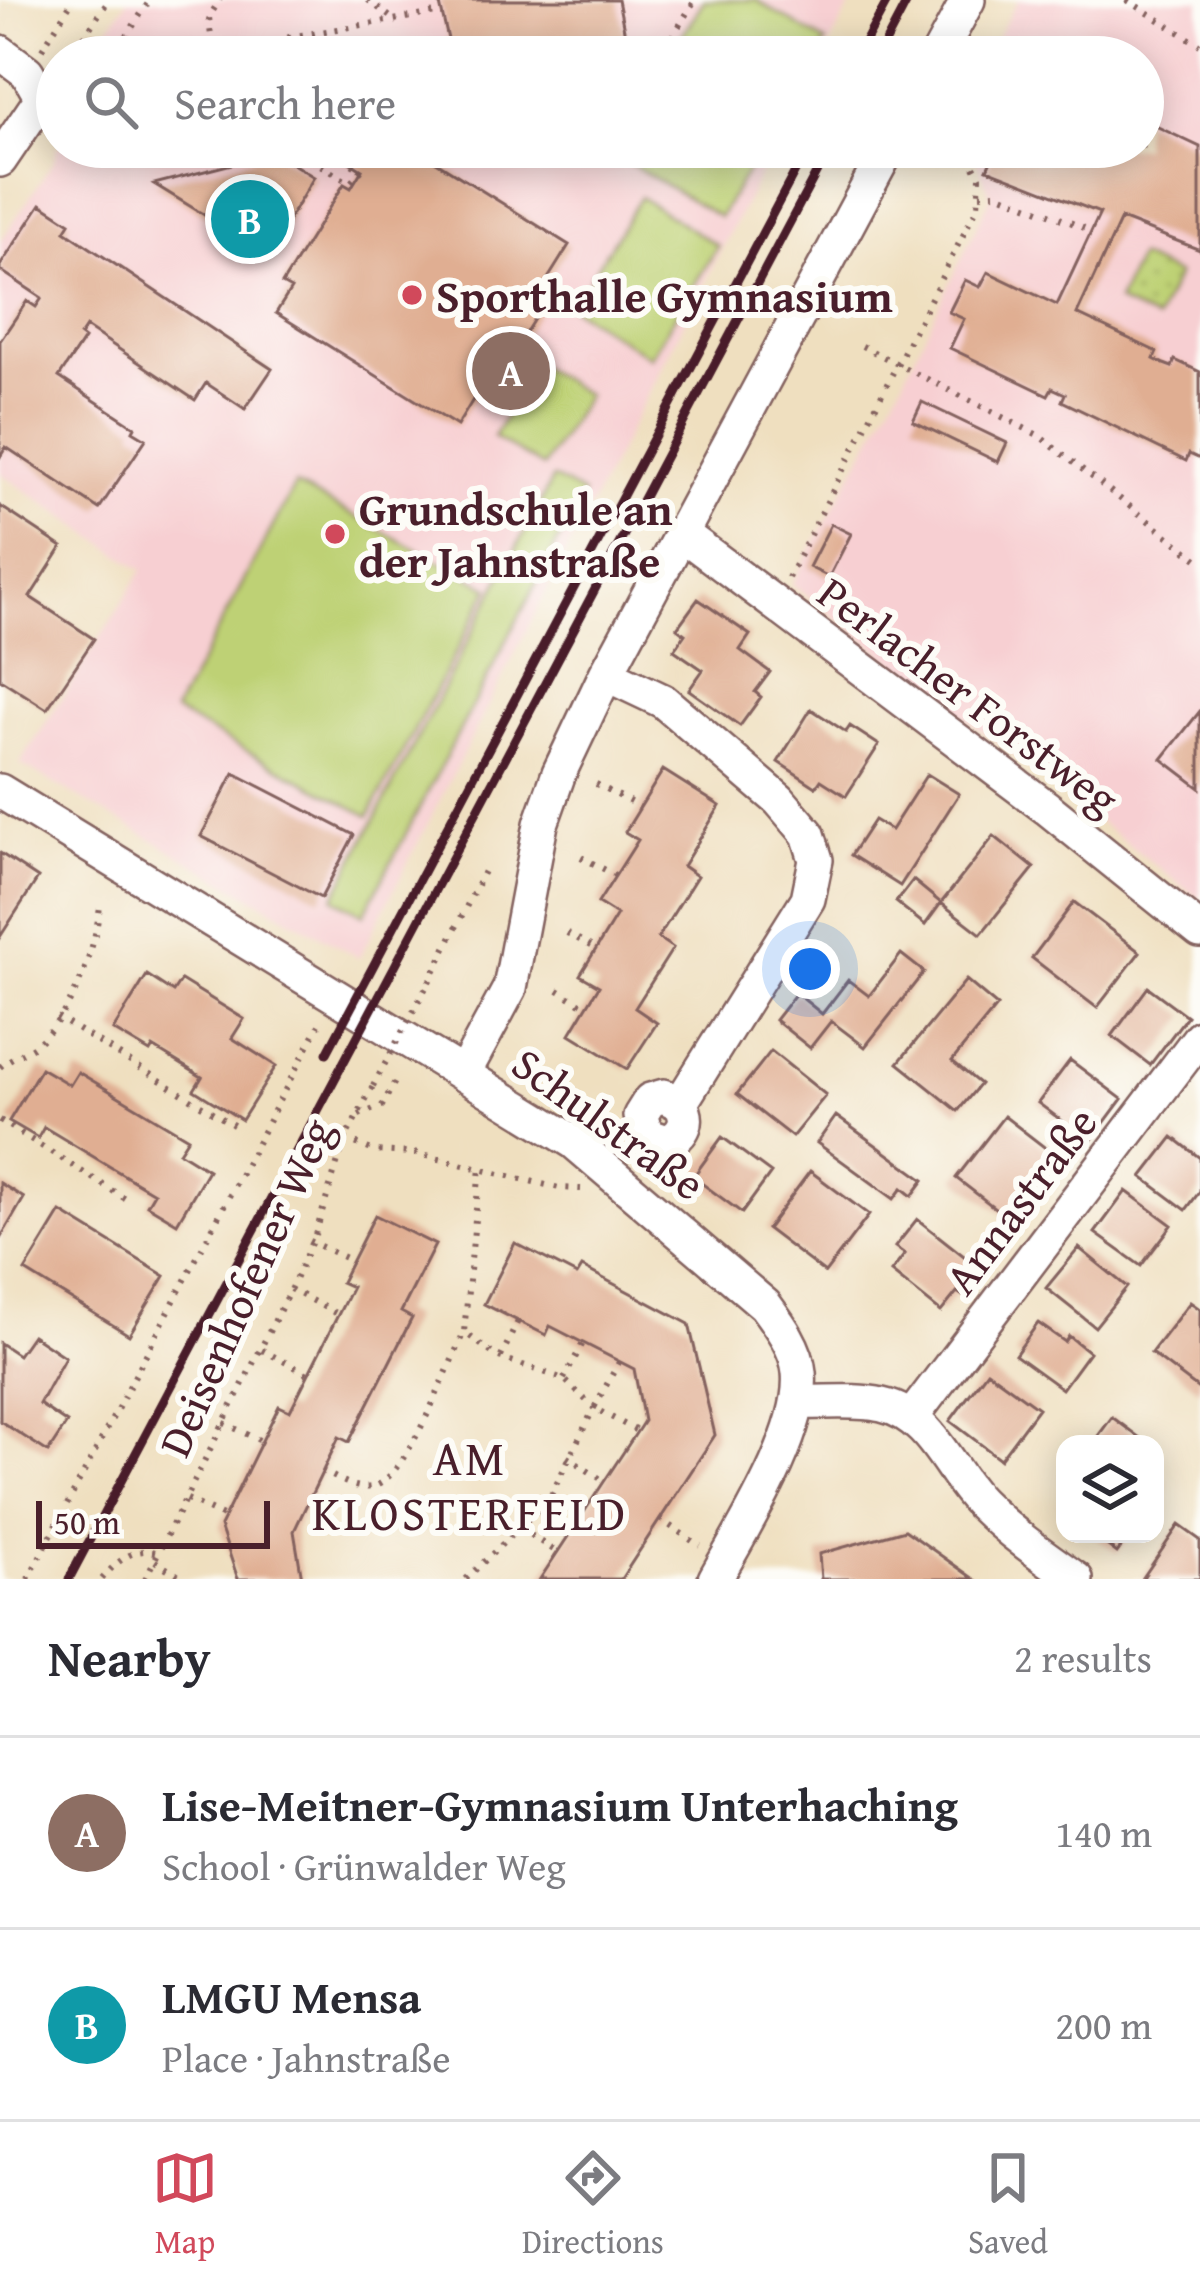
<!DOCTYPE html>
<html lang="en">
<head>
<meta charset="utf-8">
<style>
	:root { --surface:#fff; --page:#f7f7f7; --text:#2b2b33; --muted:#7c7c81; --line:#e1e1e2; --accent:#d1495b }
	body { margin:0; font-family:"Gentium Book Plus",serif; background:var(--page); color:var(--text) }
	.controls { position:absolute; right:36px; bottom:36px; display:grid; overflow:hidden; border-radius:24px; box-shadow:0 6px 30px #0003 }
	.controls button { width:108px; height:108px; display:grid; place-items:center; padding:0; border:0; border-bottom:3px solid var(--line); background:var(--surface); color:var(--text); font:60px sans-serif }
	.scale { position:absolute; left:36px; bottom:30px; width:234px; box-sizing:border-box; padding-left:12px; border:6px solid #4a1f2b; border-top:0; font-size:33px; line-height:42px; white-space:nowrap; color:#4a1f2b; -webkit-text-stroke:9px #fdfcf7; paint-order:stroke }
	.you { position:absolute; left:810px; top:969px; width:42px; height:42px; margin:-30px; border:9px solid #fff; border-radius:50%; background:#1a73e8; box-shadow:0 0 0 18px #1a73e833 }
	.badge { display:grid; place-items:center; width:78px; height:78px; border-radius:50%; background:var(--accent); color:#fff; font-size:39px; font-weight:700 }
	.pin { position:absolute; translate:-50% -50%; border:6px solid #fff; box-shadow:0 3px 12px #0006 }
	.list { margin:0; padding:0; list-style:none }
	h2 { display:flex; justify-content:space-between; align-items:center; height:156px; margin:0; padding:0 48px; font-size:51px }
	h2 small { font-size:39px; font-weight:400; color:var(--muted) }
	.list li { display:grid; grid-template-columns:78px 1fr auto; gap:36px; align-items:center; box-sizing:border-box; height:192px; padding:0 48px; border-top:3px solid var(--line) }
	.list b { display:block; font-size:45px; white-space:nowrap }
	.list p { margin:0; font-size:39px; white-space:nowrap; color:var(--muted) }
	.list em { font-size:39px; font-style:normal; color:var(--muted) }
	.icon { flex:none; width:66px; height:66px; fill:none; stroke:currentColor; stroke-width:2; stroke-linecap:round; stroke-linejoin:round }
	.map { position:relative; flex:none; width:1200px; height:1579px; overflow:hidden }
	.search { position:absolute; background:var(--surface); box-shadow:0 6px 30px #0003; left:36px; right:36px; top:36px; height:132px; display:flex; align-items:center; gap:30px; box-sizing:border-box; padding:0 42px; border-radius:66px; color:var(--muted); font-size:45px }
	.sheet { height:540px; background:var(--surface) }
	nav { display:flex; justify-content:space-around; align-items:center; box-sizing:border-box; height:168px; border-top:3px solid var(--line); background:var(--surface); font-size:33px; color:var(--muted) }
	nav a { display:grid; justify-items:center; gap:6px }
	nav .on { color:var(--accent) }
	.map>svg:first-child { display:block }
	.built { fill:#f7cfd2 }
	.park { fill:url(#park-dots); stroke:#847850; stroke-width:3 }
	.garden { fill:#bed174; stroke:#847850; stroke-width:3 }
	.building { fill:#e0ae92 }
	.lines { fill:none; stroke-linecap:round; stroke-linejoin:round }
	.minor-casing { stroke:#84625f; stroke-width:38 }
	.path { stroke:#84625f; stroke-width:6; stroke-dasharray:3 9; stroke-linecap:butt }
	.minor { stroke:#fff; stroke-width:33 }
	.rail { stroke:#4a1f2b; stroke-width:9 }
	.path-bridge { stroke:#84625f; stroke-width:6; stroke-dasharray:3 9; stroke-linecap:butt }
	.poi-dot { fill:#d1495b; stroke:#fdfcf7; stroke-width:4.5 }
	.labels { text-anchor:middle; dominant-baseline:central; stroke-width:12; stroke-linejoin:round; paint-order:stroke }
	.poi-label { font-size:45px; font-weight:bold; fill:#4a1f2b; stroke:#fdfcf7; text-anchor:start }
	.street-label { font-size:45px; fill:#4a1f2b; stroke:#fdfcf7 }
	.neighbourhood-label { font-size:48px; letter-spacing:3px; fill:#4a1f2b; stroke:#fdfcf7 }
</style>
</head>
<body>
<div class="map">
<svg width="1200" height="1579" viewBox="0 0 1200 1579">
	<defs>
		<pattern id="park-dots" width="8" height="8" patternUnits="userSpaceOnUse" patternTransform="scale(3)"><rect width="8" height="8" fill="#bed174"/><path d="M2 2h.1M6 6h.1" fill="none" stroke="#a5b365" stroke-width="1.8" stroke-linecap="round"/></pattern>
	</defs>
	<rect width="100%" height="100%" fill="#fdfcf7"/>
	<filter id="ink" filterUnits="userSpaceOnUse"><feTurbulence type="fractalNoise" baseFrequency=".00833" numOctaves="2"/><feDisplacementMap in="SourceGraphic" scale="24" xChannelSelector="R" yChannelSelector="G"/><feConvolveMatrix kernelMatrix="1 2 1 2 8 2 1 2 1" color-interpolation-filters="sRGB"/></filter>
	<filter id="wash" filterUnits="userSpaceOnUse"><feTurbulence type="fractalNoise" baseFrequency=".004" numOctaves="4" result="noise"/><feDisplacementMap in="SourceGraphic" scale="48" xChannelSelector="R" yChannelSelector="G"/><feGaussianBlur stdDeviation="2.7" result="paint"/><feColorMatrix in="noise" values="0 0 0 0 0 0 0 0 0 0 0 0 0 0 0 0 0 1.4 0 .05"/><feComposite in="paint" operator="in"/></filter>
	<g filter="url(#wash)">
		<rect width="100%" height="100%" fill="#efdfbf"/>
		<path class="built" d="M127 0H854L823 57H89Z
			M1018 0H1200V900L792 584 903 380 991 197 971 147H1143V57H986Z
			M57 146 774 147 359 958 20 764 143 570 0 473V242L54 161Z"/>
		<path class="park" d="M1138 257 1177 275 1156 320 1117 302Z"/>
		<path class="garden" d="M704 0H756L826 43 817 57H669Z
			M615 147H762L719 217 611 152Z
			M640 197 718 246 650 357 572 308Z
			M537 365 587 395 543 467 493 437Z
			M553 478 583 494 364 914 334 898Z
			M295 485 490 588 369 816 174 712Z"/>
		<g id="blocks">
			<path class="building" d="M439 0H618L625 35 612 57H420L450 48Z
				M1143 120 1200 147V250L1121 219 1077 314 1157 352 1154 359 1164 364 1172 367 1175 360 1200 372V459L1189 454 1186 461 1062 401 1065 394 1052 388 1048 395 950 348 964 319 949 312 965 280 980 287 988 272 1057 305 1100 213 987 169 993 156 978 151 980 147H1143Z
				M326 147H430L425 155 569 245 534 301 542 306 482 403 474 398 457 426 276 313 291 289 282 284 344 184 351 188 362 170Z
				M275 153 314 177 268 254 154 184Z
				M41 204 70 223 65 231 272 369 245 409 206 383 195 400 86 327 80 336 84 339 59 377 135 427 133 431 146 439 99 509 6 447 0 457V341L27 301 36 307 42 298 0 270V266Z
				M922 402 1007 443 998 462 913 421Z
				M0 506 62 547 30 597 94 639 47 709 0 679Z
				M831 524 851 534 829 577 809 567Z
				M698 599 750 635 740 650 770 672 755 692 761 697 740 726 689 690 703 670 674 650 685 634 677 628Z
				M811 709 846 732 850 726 879 745 846 796 821 780 816 787 778 762Z
				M1200 711V788L1162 759Z
				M663 770 720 806 683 866 697 876 658 938 673 948 635 1008 657 1023 627 1069 570 1034 599 986 580 975 617 915 598 903 638 840 625 832Z
				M234 773 354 835 321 898 201 836Z
				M927 774 959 794 900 886 851 855 874 820 891 830Z
				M994 836 1034 868 981 934 941 903Z
				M0 853 38 878 0 937Z
				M913 880 941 903 925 925 896 902Z
				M1074 902 1140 952 1097 1008 1032 958Z
				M901 954 924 972 865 1047 831 1021 810 1048 775 1020 796 993 822 1014 848 980 869 996Z
				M147 975 173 992 181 980 244 1019 232 1038 276 1066 242 1120 194 1090 202 1077 153 1047 150 1052 113 1030Z
				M966 980 997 1006 952 1061 980 1084 958 1111 898 1063Z
				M1148 987 1187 1016 1150 1065 1112 1036Z
				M771 1051 826 1095 792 1137 737 1094Z
				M1070 1060 1122 1099 1090 1142 1038 1103Z
				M41 1068 70 1085 78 1072 188 1138 179 1152 208 1170 177 1223 147 1205 154 1193 132 1180 44 1127 38 1138 9 1121Z
				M836 1116 924 1180 912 1196 902 1188 894 1199 817 1143Z
				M1004 1116 1052 1153 1004 1215 956 1178Z
				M722 1137 771 1173 742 1213 693 1177Z
				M1173 1137 1200 1158V1191L1186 1210 1142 1177Z
				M319 1140 331 1146 324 1160 311 1154Z
				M810 1171 869 1215 825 1273 767 1229Z
				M0 1183 24 1198 0 1239Z
				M1126 1191 1172 1225 1141 1266 1095 1233Z
				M61 1212 165 1276 129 1335 25 1271Z
				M375 1215 435 1245 401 1312 412 1318 349 1442 339 1437 294 1531 302 1579H238L220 1526 279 1406 290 1411 352 1287 341 1282Z
				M917 1219 983 1271 963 1296 957 1292 941 1312 891 1272 905 1254 895 1247Z
				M515 1243 577 1275 582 1267 689 1324 715 1435 621 1579H540L644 1421 634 1369 550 1326 546 1335 484 1304Z
				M1079 1248 1127 1287 1095 1327 1046 1288Z
				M1190 1302 1200 1309V1390L1151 1353Z
				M1038 1323 1065 1342 1069 1336 1089 1352 1062 1389 1015 1355Z
				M32 1335 65 1357 39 1404 67 1423 48 1452 0 1421V1343L18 1355Z
				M987 1371 1038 1408 1000 1459 950 1421Z
				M1112 1417 1148 1444H1092Z
				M1155 1476 1167 1485 1155 1502Z
				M1179 1525 1200 1540V1579H1142Z
				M905 1530 974 1579H821L819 1554Z
				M1092 1534H1131L1117 1553Z"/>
		</g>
	</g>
	<g filter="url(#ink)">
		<use href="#blocks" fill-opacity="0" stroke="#84625f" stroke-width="3"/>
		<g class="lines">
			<g class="minor-casing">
				<path id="minor" d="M0 52 27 72 42 98 0 160
					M937 57 968 0
					M681 533 1047 808 1200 931
					M606 674 663 701 779 800 808 834 816 860 808 899 680 1104C691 1120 684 1135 667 1142L647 1135 640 1116 650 1100 664 1096 680 1104
					M0 791 574 1142 765 1305C779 1324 797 1348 799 1372 805 1430 744 1527 715 1579
					M464 1073 510 988 541 824 559 773 606 674 889 147
					M797 1402C824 1403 856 1399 882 1405 932 1416 948 1471 980 1503 1009 1532 1042 1555 1076 1579
					M911 1418 1200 1037"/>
			</g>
			<path class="path" d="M368 0 397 22
				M1127 0 1200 45
				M42 49 73 0
				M70 57 109 0
				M113 57 150 0
				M213 57 209 17 220 0
				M258 57 289 37 442 12
				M660 57 695 0
				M60 147H71
				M290 147 350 183 362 170 322 147
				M281 157 288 147
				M980 194 997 193 1092 231
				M862 346 1038 435 1200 561
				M788 578 978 206 980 177 963 147
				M596 784 640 807
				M581 857 615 875
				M567 933 596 949
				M429 982 487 865
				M558 990 586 1007
				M57 1017 235 1126
				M0 1067C13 1055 29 1052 39 1042 75 1008 94 953 100 906
				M359 1115 382 1106 398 1076
				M0 1120 132 1203
				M345 1139 374 1151 414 1153 559 1188 581 1189
				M309 1241 352 1261
				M290 1289 339 1315
				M262 1350 308 1374
				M501 1357 518 1321
				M619 1362 594 1408 637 1431
				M564 1379 583 1343
				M224 1423 261 1441
				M567 1457 604 1481
				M322 1471C338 1478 357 1492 375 1486 408 1475 449 1364 464 1332
				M187 1499 225 1517
				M660 1519 700 1546
				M520 1529 557 1552
				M155 1561 184 1579
				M28 1579 319 1025
				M102 1579C117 1561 135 1545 159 1553
				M145 1579 294 1282 316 1232 345 1139 373 1086
				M466 1579 549 1499 594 1408 564 1379 496 1356 464 1332 480 1168"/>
			<use href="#minor" class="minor"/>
			<path class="rail" d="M857 57 888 0
				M878 57 908 0
				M327 1053 808 147
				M69 1579 830 147"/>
			<path class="path-bridge" d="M373 1086 429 982"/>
		</g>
	</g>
	<g class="poi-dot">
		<circle cx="412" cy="295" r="12"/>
		<circle cx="335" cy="534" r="12"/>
	</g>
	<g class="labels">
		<g class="poi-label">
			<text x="436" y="295">Sporthalle Gymnasium</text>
			<text x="359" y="508">Grundschule an<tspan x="359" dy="52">der Jahnstraße</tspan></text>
		</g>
		<g class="street-label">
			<text transform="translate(969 695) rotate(37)">Perlacher Forstweg</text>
			<text transform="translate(609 1123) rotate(36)">Schulstraße</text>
			<text transform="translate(1020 1200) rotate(-53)">Annastraße</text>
			<text transform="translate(245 1287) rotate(-66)">Deisenhofener Weg</text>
		</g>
		<g class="neighbourhood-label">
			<text x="470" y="1457">AM<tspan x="470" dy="55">KLOSTERFELD</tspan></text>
		</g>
	</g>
</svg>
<div class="controls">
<button><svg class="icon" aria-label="layers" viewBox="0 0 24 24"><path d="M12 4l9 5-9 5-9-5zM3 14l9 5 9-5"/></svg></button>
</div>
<div class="scale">50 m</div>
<div class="you"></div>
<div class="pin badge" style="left:511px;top:371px;background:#8d6e63">A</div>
<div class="pin badge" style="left:250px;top:219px;background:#0f9aa8">B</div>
<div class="search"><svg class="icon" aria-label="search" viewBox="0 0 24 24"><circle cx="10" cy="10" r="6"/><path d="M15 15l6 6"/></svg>Search here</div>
</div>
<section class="sheet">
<h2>Nearby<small>2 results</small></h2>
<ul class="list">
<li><span class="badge" style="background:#8d6e63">A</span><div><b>Lise-Meitner-Gymnasium Unterhaching</b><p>School · Grünwalder Weg</p></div><em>140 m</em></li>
<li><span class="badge" style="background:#0f9aa8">B</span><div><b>LMGU Mensa</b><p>Place · Jahnstraße</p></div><em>200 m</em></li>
</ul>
</section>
<nav>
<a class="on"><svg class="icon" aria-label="map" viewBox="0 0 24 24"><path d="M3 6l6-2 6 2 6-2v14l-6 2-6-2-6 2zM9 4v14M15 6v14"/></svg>Map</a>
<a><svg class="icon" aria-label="directions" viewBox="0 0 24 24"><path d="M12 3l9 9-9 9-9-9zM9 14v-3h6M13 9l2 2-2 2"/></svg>Directions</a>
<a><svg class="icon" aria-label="saved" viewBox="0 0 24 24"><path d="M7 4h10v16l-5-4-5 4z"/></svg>Saved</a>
</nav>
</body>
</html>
